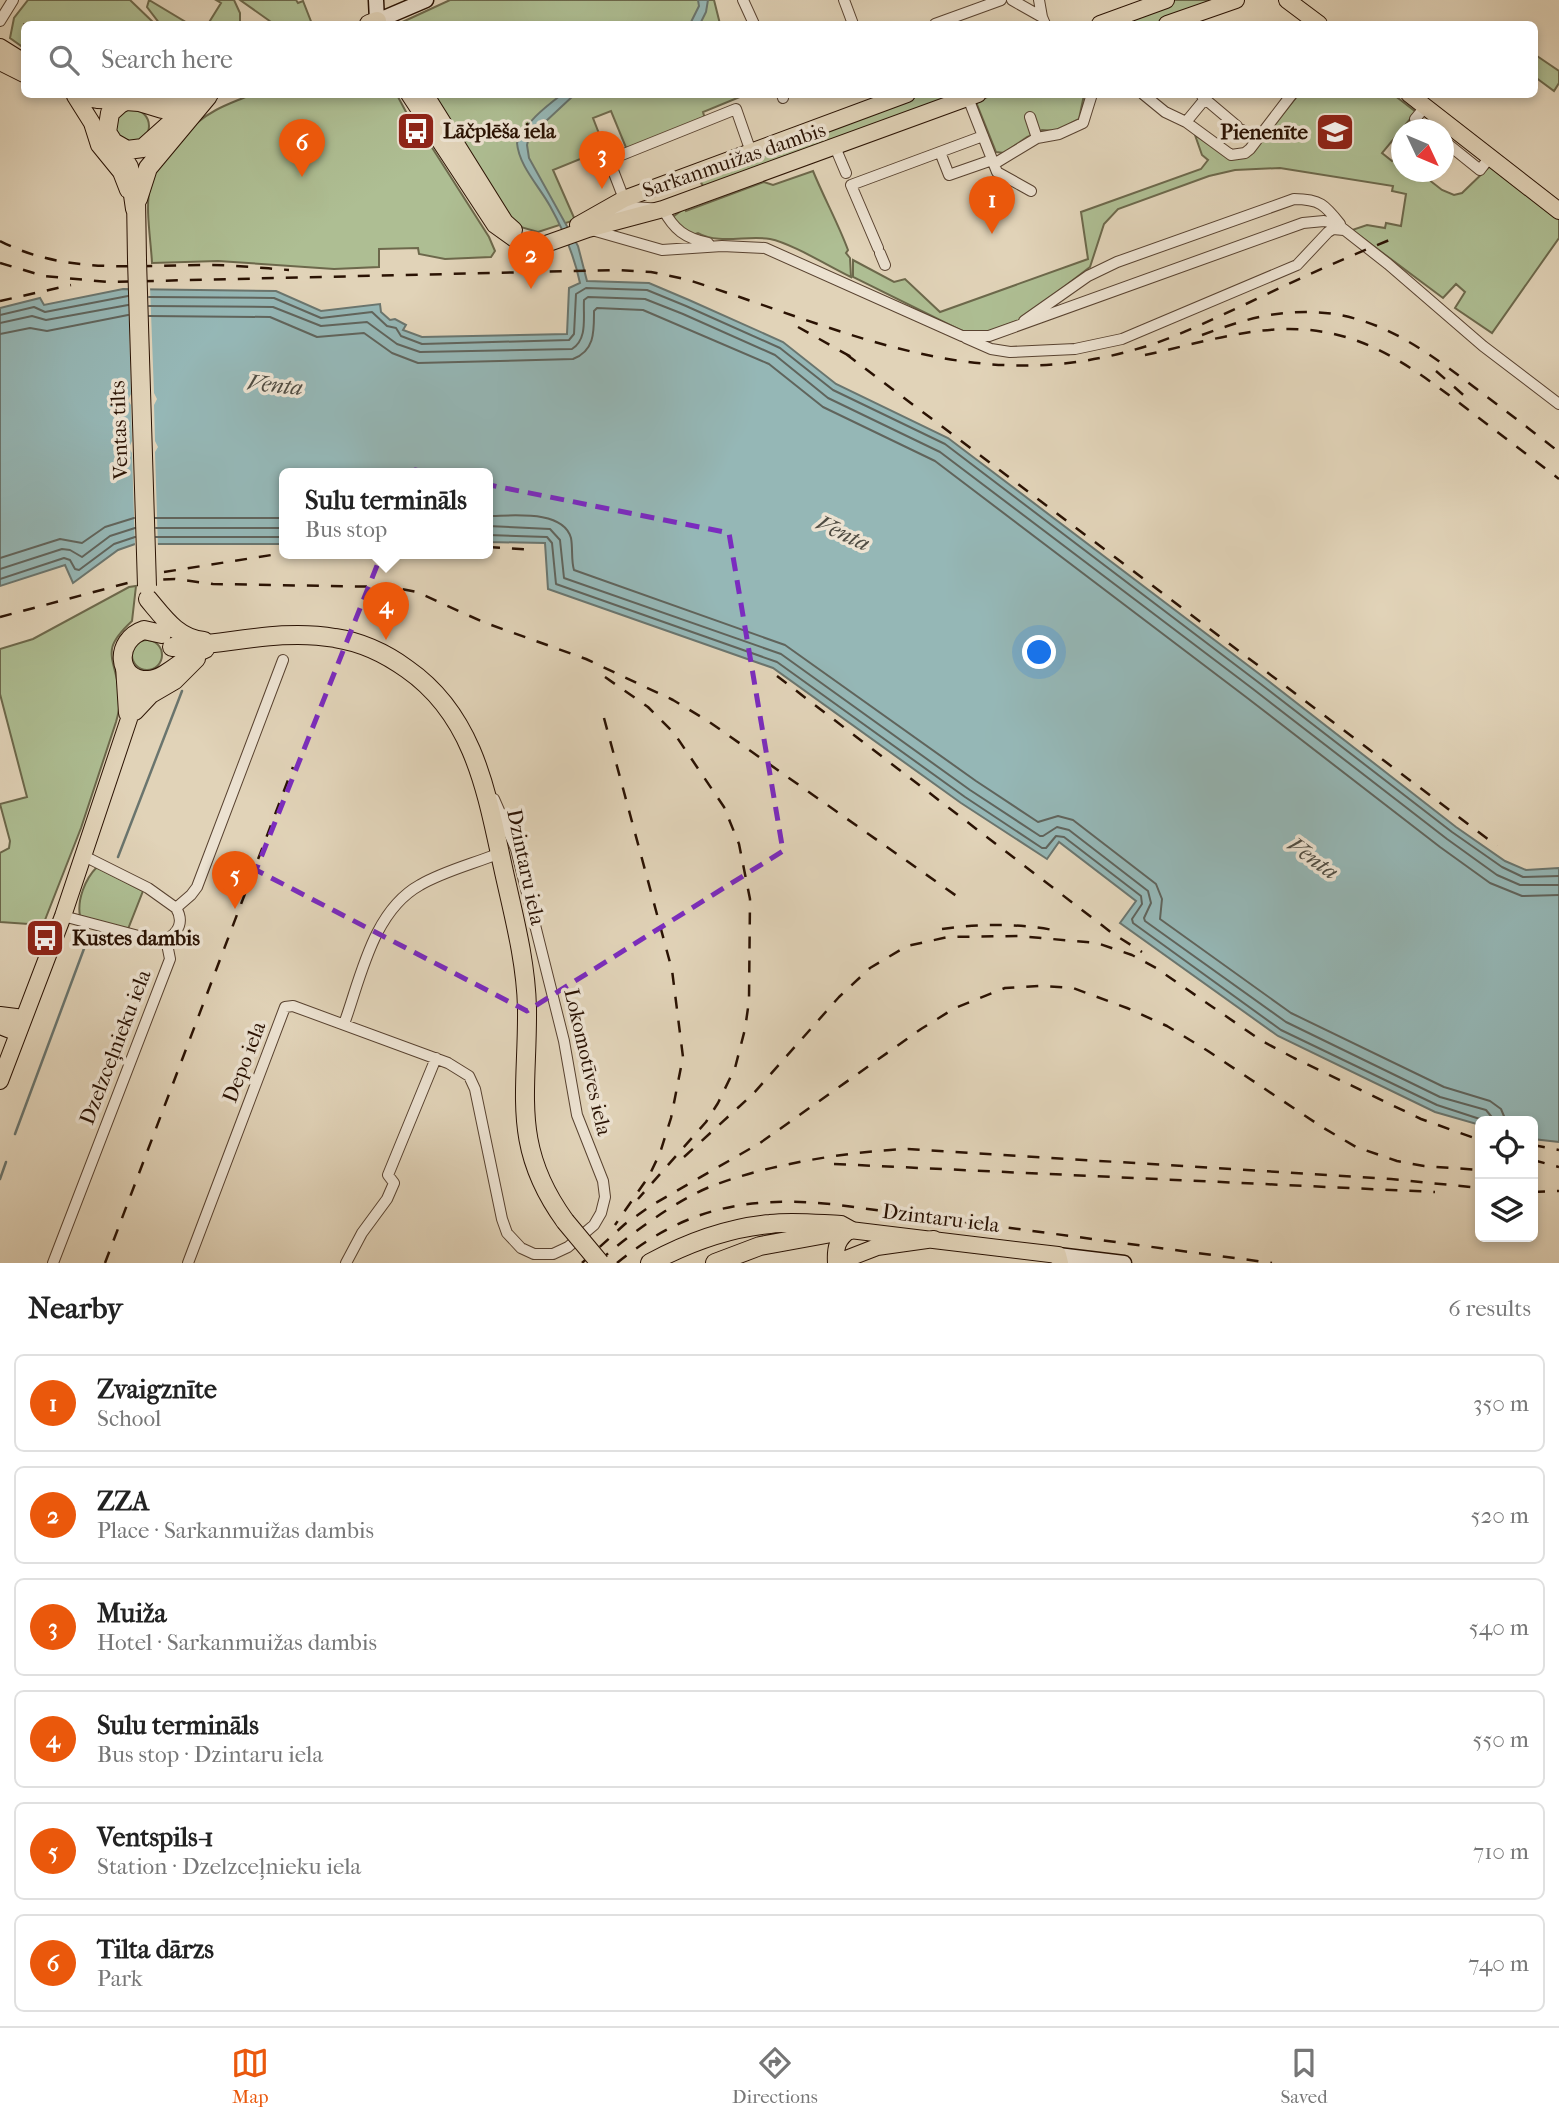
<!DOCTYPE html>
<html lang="en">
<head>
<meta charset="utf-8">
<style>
	:root { --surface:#fff; --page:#f6f6f6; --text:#222; --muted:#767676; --line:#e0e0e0; --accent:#ea580c }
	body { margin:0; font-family:"IM FELL French Canon",serif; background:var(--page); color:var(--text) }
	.controls { position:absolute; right:21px; bottom:21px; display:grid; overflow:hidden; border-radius:10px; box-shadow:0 4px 10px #0003 }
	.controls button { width:63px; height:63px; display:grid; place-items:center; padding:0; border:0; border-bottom:2px solid var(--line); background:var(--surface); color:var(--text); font:35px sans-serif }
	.compass { position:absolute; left:1391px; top:119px; width:63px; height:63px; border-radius:50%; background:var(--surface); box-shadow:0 4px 10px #0003; rotate:134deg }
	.you { position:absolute; left:1040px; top:653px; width:24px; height:24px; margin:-18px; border:5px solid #fff; border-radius:50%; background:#1a73e8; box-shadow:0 0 0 10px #1a73e833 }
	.badge { display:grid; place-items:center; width:46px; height:46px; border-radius:50%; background:var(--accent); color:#fff; font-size:23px; font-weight:700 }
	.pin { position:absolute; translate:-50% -58px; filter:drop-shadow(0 2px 4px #0008) }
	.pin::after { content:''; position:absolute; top:37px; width:24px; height:21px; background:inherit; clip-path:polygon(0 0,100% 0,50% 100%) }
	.popup { position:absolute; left:279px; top:468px; width:214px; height:91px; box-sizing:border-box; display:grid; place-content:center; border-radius:10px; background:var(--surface); filter:drop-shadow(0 2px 5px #0005); font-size:23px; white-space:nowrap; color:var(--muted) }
	.popup b { font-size:26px; color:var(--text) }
	.popup::after { content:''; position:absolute; left:50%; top:100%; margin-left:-14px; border:14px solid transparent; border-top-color:var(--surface) }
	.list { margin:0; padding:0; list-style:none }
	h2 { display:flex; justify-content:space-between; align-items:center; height:91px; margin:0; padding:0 28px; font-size:30px }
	h2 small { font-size:23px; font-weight:400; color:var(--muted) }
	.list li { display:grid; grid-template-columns:46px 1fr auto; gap:21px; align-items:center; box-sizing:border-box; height:98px; margin:0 14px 14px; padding:0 14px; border:2px solid var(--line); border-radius:10px }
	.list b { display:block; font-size:26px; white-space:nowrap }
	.list p { margin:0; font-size:23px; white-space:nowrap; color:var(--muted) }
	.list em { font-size:23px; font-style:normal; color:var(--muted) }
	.icon { flex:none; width:38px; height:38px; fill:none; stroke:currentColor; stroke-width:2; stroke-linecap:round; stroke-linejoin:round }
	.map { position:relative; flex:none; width:1559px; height:1263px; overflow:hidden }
	.search { position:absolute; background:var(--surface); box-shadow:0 4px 10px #0003; left:21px; right:21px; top:21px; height:77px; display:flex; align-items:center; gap:18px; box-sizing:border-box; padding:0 24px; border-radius:10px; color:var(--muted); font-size:26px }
	.sheet { height:763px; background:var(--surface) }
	nav { display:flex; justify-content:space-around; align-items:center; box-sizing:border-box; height:98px; border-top:2px solid var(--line); background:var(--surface); font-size:19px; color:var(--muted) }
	nav a { display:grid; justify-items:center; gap:4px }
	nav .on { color:var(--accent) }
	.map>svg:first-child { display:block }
	.green { fill:#aebe93; stroke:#6c684b; stroke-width:2 }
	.water { fill:#95b7b6; stroke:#6a756e; stroke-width:2 }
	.pier { fill:#e1d3b8 }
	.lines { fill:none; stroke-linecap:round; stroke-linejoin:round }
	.shore { stroke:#60645c; stroke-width:2 }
	.stream { stroke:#6a756e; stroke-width:2.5 }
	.street-casing { stroke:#584230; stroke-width:12 }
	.secondary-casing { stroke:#2a1203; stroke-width:17 }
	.primary-casing { stroke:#2a1203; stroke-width:18 }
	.highway-casing { stroke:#2a1203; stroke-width:20 }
	.street { stroke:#ece2d1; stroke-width:10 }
	.secondary { stroke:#ece2d1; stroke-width:14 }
	.primary { stroke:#e1d3b8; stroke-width:16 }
	.highway { stroke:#e1d3b8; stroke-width:18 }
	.rail { stroke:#2a1203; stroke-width:2.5; stroke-dasharray:12 12; stroke-linecap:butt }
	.highway-bridge-casing { stroke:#2a1203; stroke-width:20; stroke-linecap:butt }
	.highway-bridge { stroke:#e1d3b8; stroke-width:18 }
	.marked { fill:none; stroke:#7b2cbf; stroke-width:5; stroke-dasharray:14 9; stroke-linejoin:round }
	.labels { text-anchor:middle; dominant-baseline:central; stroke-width:7; stroke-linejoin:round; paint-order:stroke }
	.poi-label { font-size:21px; font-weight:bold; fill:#2a1203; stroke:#ece2d1; text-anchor:start }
	.street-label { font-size:21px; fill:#2a1203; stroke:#ece2d1 }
	.water-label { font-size:23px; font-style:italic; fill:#4f4c42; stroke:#ece2d1 }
</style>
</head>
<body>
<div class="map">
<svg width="1559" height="1263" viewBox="0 0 1559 1263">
	<rect width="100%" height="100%" fill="#e1d3b8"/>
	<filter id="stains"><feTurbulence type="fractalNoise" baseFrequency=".00286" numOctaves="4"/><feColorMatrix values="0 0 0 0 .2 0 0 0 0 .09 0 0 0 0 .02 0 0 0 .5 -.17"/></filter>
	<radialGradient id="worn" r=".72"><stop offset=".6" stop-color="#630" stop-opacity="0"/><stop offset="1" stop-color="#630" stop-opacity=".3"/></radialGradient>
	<path class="green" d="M28 0H130L155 24H24V48L10 38 14 18Z
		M149 0 189 24H160L147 7Z
		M216 0H234L240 13V24H208L221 3Z
		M240 0H296L298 3 303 1 312 24H274Z
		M450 0H714L720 24H398Z
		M1173 0H1220L1154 24H1108Z
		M1537 56 1559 71V83L1554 91 1535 77V60Z
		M747 94 703 112 705 119 627 150 611 111 593 118 605 149 553 170 575 220 538 232 517 226 430 95Z
		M250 95H397L413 125 410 127 416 136 420 134 431 146 489 237 495 251 491 257 445 259 419 254 418 248 379 249V267L334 269 218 261 152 263C151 241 145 208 150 187 157 159 191 123 216 110 227 104 239 100 250 95Z
		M920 95H966L705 189 700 181 705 175Z
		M992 95H1084L1079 119 1057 131 1042 130 1027 137 1004 153 996 152 976 102Z
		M1298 95H1394L1416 112 1382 153 1392 161 1401 155 1402 172H1419L1442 190 1454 195 1462 193 1490 166 1559 217V238L1492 333 1455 308 1465 292 1456 284 1443 298 1352 230 1367 225 1385 228 1386 223 1401 226 1406 194 1392 191 1393 186 1280 168 1235 170 1209 176 1118 209 1104 224 1090 267 1022 319 990 331 969 333 960 330 853 277V260L894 282 905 279 940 312 1088 259 1081 212 1201 169 1208 160 1202 155 1195 135 1229 158 1251 153Z
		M115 126a17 17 0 1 1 34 0a17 17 0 1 1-34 0Z
		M813 171C824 198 838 223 848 250L846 253 850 258 851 277C830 267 791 243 770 239 747 235 719 245 698 233L695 234 696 236 689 234 673 220 674 216 685 208 686 211 764 182 773 185Z
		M136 586 132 621C101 650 113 654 119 690 121 701 119 712 116 722L81 828 43 925 0 922V853L9 848 10 841 0 804 27 797 0 694V649L33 639 129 587Z
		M132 655a15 15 0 1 1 30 0a15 15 0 1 1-30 0Z
		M97 867 143 891 128 929 80 916C77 900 85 879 97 867Z"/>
	<path class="water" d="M698 0H708L706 12 700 24H690L699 6Z
		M561 95H574L529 137 527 145 529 158 578 246 587 281 649 283 689 300 783 342 836 384 948 438 1262 676 1456 827 1505 861 1526 870 1559 868V1142L1533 1139V1121H1480V1125L1435 1112 1278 1036 1120 923 1136 901 1059 842 1047 859 961 803 773 668 548 589 545 543 488 542V474H284V544H135L118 550 73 583 65 565 0 586V308L40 298 44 305 123 289 276 291 321 311 380 304 381 312 390 320 395 319 406 325 403 330 422 337 567 334 569 288 580 283C574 255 564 231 550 206 539 186 519 166 517 143 525 123 544 108 561 95Z"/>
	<path class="pier" d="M128 285 150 286 154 393 157 399 154 405 155 441 158 447 155 452 158 548 135 547 132 453 129 448 132 441 131 405 128 400 131 394Z"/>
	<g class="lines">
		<path class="shore" d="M149 297 274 298 321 318 372 312 387 326 396 328 401 336 422 344 569 340 574 334 576 294 586 288 647 290 686 306 780 348 833 390 945 444 1258 682 1452 832 1502 867 1523 877 1559 876
			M149 306 273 307 321 326 367 322 397 344 420 352 572 349C588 339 583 317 584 300L588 297 645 299 683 314 775 355 828 398 940 452 1253 689 1447 839 1497 875 1520 885H1559
			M0 315 34 307 45 312 128 296
			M149 316 270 317 317 337 364 333 392 353 418 363 573 359C595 351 594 331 594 311L597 308 643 310 769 364 823 407 935 461 1246 697 1440 847 1490 883 1522 896 1559 895
			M0 323 32 316 46 320 128 305
			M0 334 30 328 47 331 128 315
			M488 516C511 516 563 509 571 538 573 549 571 561 574 570L785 645 976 781 1038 822 1058 816 1073 820 1156 884 1162 899 1160 919 1291 1013 1444 1087 1490 1101 1501 1109 1506 1121
			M155 518H284
			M488 526 550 529 560 540 564 578 781 654 970 790 1040 836H1043L1057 827 1069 830 1148 891 1151 903 1144 918 1145 921 1286 1022 1440 1097 1486 1110 1495 1121
			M156 528H284
			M488 535 547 537 552 543 556 584 777 662 965 797 1042 848H1046L1056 836 1064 837 1141 896 1142 904 1132 919 1133 923 1281 1030 1437 1105 1486 1121
			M156 537H284
			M0 558 60 539 82 543 105 527 134 518
			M0 569 62 549 70 550 82 557 110 536 135 528
			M0 579 64 558 70 560 75 569 79 570 114 544 135 537"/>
		<path class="stream" d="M118 857 182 691
			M15 1134 88 938
			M0 1179 6 1162"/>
		<g class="street-casing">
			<path id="street" d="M743 0 754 24
				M844 0 853 24
				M1012 0 1042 17 1045 24
				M1039 0 1042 17
				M0 21 13 0
				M935 24 1001 0
				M782 94 783 98
				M1143 94 1165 112 1186 122 1231 155 1245 153 1250 149 1292 94
				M968 98 997 172 1031 191
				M1205 99 1237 126
				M1425 107 1415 119 1428 130
				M1030 117 1037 138
				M1186 122 1205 99 1202 96
				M1242 130 1256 141
				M1444 141 1480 170 1489 158
				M835 147 846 173
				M940 152 949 175 992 160
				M994 164 1037 138 1059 134 1083 123 1092 94
				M624 199 609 160 736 109 751 152
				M612 211 632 207 663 209C674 230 685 238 708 243
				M592 230 662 250 722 246 765 248 962 336H989L1303 223 1324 221 1337 224 1388 264 1483 346 1559 404
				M878 248 851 185 983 136
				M880 253 885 265
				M1024 321 1088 276 1117 262 1294 199C1320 199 1325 205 1340 224
				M966 338 991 349 1010 352 1075 349 1122 339 1297 265 1328 232 1333 229 1344 230
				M84 856 148 888 176 908
				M63 916 150 939H166
				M344 1024C361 977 373 911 420 885 444 871 473 864 500 853
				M53 1263 170 959 166 939C179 933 184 921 176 908L191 895 197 887 283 660
				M188 1263 285 1007 293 1006 448 1063 469 1076 475 1089 502 1219 507 1233 521 1248 534 1254H553L568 1247 594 1225 601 1213 605 1197 603 1181 577 1115 564 1041 516 849 494 799
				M346 1263 362 1233 387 1199 394 1183 388 1175 436 1058"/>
		</g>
		<g class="secondary-casing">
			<path id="secondary" d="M376 0 377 21 426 0
				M1058 1255 1124 1263"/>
		</g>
		<g class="primary-casing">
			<path id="primary" d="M1287 0 1319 24
				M1100 24 1166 0
				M1167 24 1236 0
				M0 47 24 62
				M0 62 24 74
				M162 94 195 95
				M409 94 495 225 519 242 543 245 588 229 663 209 978 94
				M425 94 505 222 514 230
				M1409 94 1559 211
				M75 96 92 123 99 145 121 172 128 190
				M75 96 97 100 126 101
				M578 225 624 199 907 94
				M124 666 127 713
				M135 712 151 695 175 681 197 659
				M0 1015 24 1018
				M0 1026 18 1033
				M0 1081 63 916 134 704 141 688 151 681
				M934 1239 877 1247 836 1263C835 1248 837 1239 850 1230L1058 1255 1060 1263"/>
		</g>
		<g class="highway-casing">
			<path id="highway" d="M369 24 377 21
				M113 142 127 150 143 148 181 114
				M136 197 137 260
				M138 199 148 168 208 96
				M135 209 129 167 107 132 110 113 120 104 126 101 139 102 162 109 209 94
				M148 599C164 618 178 639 204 641
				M162 634 144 630C114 640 116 681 148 680 166 680 186 655 205 649
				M172 647C226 645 280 628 335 638 361 642 385 653 407 669 476 717 487 796 504 872 514 917 526 962 527 1008 528 1093 510 1145 565 1221
				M650 1263C687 1243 727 1228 770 1224 793 1221 818 1224 841 1225L850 1230
				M715 1263 760 1246 837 1232"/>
		</g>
		<use href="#street" class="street"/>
		<use href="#secondary" class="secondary"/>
		<use href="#primary" class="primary"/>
		<use href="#highway" class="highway"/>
		<path class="rail" d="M0 241C66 275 136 265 208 265 235 265 262 268 289 270
			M0 263 44 276 108 282 617 270 651 272 685 279C848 330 979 402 1153 344 1185 333 1215 318 1246 304 1294 281 1342 259 1392 239
			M0 301 71 285
			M798 327 853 358
			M1202 335C1224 327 1246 319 1269 315 1356 301 1408 337 1474 387 1502 408 1531 430 1559 452
			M846 354 1497 846
			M1145 355C1191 345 1239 330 1286 329 1361 328 1409 365 1466 408 1497 432 1528 455 1559 479
			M1436 371 1468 399
			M488 547 535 550
			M164 572 284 553
			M0 617 135 581 175 579 213 584 391 587 417 592 483 622 586 659 673 700 708 721 958 897
			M777 676 1112 933 1142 952
			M605 677 648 707 674 733 724 807 739 844 750 899 749 1001 745 1029 735 1068 718 1103 706 1122 638 1199
			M604 718 672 970 683 1057 671 1118 660 1153 649 1176 615 1225
			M942 929C979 924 1015 923 1053 930
			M1533 1145 1559 1150
			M684 1157 753 1094 839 997 870 968 907 946 948 937 1018 936 1097 943 1132 955 1156 968 1262 1041 1294 1058 1421 1119 1480 1140
			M1533 1160 1559 1167
			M834 1164 1435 1192
			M1533 1192 1559 1191
			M599 1261C628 1236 676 1200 712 1186 766 1165 849 1151 908 1149L1391 1179 1480 1188
			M105 1263 293 767
			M582 1263 625 1224 652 1205 760 1143 921 1029 955 1008 1005 988 1040 986 1073 988 1127 1008 1167 1026 1208 1051 1322 1127 1356 1147 1397 1161 1424 1166 1480 1170
			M617 1263C685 1208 746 1196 831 1204L1272 1263"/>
		<g class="highway-bridge-casing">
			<path id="highway-bridge" d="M137 260 147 586
				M565 1221 600 1263"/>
		</g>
		<use href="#highway-bridge" class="highway-bridge"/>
	</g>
	<path class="marked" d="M415 470 729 533 783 851 527 1011 256 870Z"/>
	<defs>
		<g id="bus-square" transform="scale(2.0125)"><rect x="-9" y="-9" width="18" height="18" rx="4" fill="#8f2418" stroke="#ece2d1"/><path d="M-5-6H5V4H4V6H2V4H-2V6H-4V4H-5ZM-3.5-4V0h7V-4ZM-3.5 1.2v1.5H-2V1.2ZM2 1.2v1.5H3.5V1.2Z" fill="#fff"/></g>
		<g id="school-square" transform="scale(2.0125)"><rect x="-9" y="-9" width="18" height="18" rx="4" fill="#8f2418" stroke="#ece2d1"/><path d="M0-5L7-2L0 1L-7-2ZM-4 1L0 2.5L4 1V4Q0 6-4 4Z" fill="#fff"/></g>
	</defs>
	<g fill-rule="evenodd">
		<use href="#bus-square" x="416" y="131"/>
		<use href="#school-square" x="1335" y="132"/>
		<use href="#bus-square" x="45" y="938"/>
	</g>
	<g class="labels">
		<g class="poi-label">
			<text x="443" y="131">Lāčplēša iela</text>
			<text x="1308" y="132" text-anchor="end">Pienenīte</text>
			<text x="72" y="938">Kustes dambis</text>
		</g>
		<g class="street-label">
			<text transform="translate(734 160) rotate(-19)">Sarkanmuižas dambis</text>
			<text transform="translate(119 430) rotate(-92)">Ventas tilts</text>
			<text transform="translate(526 867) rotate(78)">Dzintaru iela</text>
			<text transform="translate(115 1047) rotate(-69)">Dzelzceļnieku iela</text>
			<text transform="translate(244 1062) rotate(-69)">Depo iela</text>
			<text transform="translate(588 1062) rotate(77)">Lokomotīves iela</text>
			<text transform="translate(941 1218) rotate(7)">Dzintaru iela</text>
		</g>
		<g class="water-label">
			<text transform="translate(275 385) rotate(6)">Venta</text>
			<text transform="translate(843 533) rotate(25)">Venta</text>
			<text transform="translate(1313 858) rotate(36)">Venta</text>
		</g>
	</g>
	<rect width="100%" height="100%" filter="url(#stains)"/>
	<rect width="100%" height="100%" fill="url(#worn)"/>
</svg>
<div class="controls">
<button><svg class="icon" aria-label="locate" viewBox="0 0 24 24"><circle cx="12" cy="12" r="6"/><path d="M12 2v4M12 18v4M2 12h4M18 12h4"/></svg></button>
<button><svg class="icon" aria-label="layers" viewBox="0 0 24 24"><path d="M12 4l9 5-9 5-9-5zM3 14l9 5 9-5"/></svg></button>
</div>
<svg class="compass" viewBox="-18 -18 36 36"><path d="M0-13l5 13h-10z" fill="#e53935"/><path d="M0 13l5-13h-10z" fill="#767676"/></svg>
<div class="you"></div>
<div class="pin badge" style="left:992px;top:234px">1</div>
<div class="pin badge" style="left:531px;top:289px">2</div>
<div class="pin badge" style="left:602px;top:189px">3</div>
<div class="pin badge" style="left:386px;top:640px">4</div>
<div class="popup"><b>Sulu termināls</b>Bus stop</div>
<div class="pin badge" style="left:235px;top:909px">5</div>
<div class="pin badge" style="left:302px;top:177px">6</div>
<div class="search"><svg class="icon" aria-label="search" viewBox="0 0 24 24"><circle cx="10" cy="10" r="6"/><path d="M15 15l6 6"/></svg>Search here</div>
</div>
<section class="sheet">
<h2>Nearby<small>6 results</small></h2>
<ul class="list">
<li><span class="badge">1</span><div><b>Zvaigznīte</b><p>School</p></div><em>350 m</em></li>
<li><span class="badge">2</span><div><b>ZZA</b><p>Place · Sarkanmuižas dambis</p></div><em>520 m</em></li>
<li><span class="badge">3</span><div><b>Muiža</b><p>Hotel · Sarkanmuižas dambis</p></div><em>540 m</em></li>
<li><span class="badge">4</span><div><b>Sulu termināls</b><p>Bus stop · Dzintaru iela</p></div><em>550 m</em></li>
<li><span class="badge">5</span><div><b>Ventspils-1</b><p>Station · Dzelzceļnieku iela</p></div><em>710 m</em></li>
<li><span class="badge">6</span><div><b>Tilta dārzs</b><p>Park</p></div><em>740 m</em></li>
</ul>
</section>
<nav>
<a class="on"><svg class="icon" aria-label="map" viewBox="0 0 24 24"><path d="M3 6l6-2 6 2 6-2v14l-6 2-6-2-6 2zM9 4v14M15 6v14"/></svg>Map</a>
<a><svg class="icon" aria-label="directions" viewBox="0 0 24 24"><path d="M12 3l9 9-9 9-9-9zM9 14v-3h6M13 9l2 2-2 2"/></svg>Directions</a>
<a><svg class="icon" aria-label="saved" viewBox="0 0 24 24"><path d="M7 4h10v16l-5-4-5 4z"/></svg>Saved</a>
</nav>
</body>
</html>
